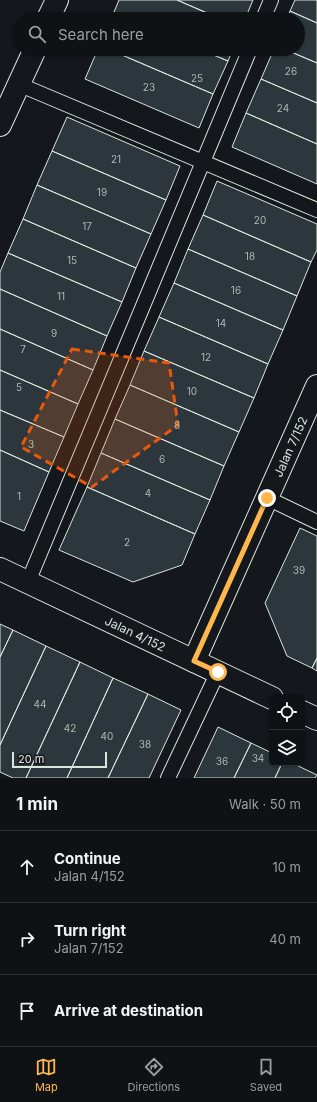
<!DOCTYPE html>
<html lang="en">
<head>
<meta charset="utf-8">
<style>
	:root { --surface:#0f1215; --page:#1d2022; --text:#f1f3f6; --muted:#9b9ea0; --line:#2f3234; --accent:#ffb74d }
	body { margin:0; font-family:Inter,sans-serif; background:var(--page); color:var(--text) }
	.controls { position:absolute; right:12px; bottom:12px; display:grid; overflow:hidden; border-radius:6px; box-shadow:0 1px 3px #0004 }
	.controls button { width:36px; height:36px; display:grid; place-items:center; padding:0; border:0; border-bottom:1px solid var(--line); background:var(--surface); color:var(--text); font:20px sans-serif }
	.scale { position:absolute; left:12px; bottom:10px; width:95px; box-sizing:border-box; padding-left:4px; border:2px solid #d8e6dc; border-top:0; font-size:11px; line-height:14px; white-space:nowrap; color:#d8e6dc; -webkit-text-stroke:3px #14181c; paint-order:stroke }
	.stop { position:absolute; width:12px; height:12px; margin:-9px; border:3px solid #ffb74d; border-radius:50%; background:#fff }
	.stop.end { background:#ffb74d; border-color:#fff; box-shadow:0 1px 4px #0008 }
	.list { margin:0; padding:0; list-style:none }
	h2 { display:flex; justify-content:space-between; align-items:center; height:52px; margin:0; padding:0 16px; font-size:17px }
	h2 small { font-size:13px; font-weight:400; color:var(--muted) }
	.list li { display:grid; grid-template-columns:26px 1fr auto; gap:12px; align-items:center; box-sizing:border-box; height:72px; padding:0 16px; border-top:1px solid var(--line) }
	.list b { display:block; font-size:15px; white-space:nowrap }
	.list p { margin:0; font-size:13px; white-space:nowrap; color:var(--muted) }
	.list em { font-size:13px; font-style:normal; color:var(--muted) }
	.icon { flex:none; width:22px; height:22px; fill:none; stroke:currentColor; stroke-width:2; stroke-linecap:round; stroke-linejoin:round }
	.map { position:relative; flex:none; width:317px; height:778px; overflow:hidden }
	.search { position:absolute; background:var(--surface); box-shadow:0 1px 3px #0004; left:12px; right:12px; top:12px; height:44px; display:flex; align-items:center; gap:10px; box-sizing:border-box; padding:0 14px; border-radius:22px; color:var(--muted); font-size:15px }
	.sheet { height:268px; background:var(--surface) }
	nav { display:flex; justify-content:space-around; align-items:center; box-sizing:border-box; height:56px; border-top:1px solid var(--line); background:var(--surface); font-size:11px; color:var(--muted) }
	nav a { display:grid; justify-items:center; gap:2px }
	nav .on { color:var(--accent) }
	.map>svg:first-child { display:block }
	.building { fill:#2c363c; stroke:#d8e6dc }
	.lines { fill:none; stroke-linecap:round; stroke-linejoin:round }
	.service-casing { stroke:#d8e6dc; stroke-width:16 }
	.minor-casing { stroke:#d8e6dc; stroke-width:24 }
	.service { stroke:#14181c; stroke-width:14 }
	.minor { stroke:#14181c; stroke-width:22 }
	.route { stroke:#ffb74d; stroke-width:5 }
	.marked { fill:#e8590c; fill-opacity:0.2; stroke:#e8590c; stroke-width:3; stroke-dasharray:8 5; stroke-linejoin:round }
	.labels { text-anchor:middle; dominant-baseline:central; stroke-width:3; stroke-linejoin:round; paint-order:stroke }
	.number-label { font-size:10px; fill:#adbab4 }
	.street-label { font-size:12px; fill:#d8e6dc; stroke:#14181c }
</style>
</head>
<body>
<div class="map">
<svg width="317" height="778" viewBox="0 0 317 778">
	<rect width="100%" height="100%" fill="#14181c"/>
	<path class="building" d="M119 0H177L221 19H130L114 12Z
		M177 0H253L245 19H221Z
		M295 0H317V23L290 11Z
		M290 11 317 23V63L284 49H298V19H287Z
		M114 12 130 19H111Z
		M98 49H108L213 94 199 128 85 79Z
		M108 49H199L228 61 213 94Z
		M199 49H233L228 61Z
		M274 49H284L317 63V103L261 79Z
		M261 79 317 103V144L246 113Z
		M246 113 317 144V184L232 147Z
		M67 117 180 166 166 200 52 151Z
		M52 151 166 200 151 234 37 185Z
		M217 181 317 224V250L311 262 203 215Z
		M37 185 151 234 136 268 23 219Z
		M203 215 311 262 297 296 188 249Z
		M23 219 136 268 122 302 8 253Z
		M188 249 297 296 283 330 174 283Z
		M8 253 122 302 107 336 0 289V272Z
		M174 283 283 330 268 364 159 317Z
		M0 289 107 336 93 370 0 329Z
		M159 317 268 364 254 398 144 351Z
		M0 329 93 370 78 404 0 370Z
		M144 351 254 398 239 432 130 385Z
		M0 370 78 404 64 437 0 410Z
		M130 385 239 432 224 466 115 419Z
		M0 410 64 437 49 472 0 450Z
		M115 419 224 466 210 500 101 453Z
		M0 450 49 472 24 531 0 521Z
		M101 453 210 500 195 534 87 487Z
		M87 487 195 534 182 565 133 582 59 550Z
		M300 528 317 536V658L312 668 287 656 265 603Z
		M0 624 13 630 0 657Z
		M13 630 46 646 0 745V657Z
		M46 646 80 662 26 778H13L0 772V745Z
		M317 658V671L312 668Z
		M80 662 113 678 67 778H26Z
		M113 678 148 694 108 778H67Z
		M148 694 181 710 149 778H108Z
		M218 727 251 743 234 778H194Z
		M251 743 272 753V763H282L275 778H234Z
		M282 763H292L317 775 315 778H275Z"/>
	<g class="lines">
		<g class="service-casing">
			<path id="service" d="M263 19 271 0
				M18 84 317 210
				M267 498 317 522
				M28 582 250 49
				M168 778 218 672"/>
		</g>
		<g class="minor-casing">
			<g id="minor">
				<path d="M48 19 57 0"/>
				<path d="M0 125 35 49"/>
				<path id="s1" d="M0 569 272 698"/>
				<path id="s2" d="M194 661 317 386"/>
				<path d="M302 712 317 719"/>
			</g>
		</g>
		<use href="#service" class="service"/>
		<use href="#minor" class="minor"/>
	</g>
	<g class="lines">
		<path class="route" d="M218 672 194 661 267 498"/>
	</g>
	<path class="marked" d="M72 349 169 363 178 425 92 487 21 447Z"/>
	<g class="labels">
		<g class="number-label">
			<text x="291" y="71">26</text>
			<text x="197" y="78">25</text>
			<text x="149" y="87">23</text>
			<text x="283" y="108">24</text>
			<text x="116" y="159">21</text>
			<text x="102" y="192">19</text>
			<text x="260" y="220">20</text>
			<text x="87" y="226">17</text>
			<text x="250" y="256">18</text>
			<text x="72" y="260">15</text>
			<text x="236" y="290">16</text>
			<text x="61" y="296">11</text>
			<text x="221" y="323">14</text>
			<text x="54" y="333">9</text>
			<text x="23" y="349">7</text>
			<text x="206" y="357">12</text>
			<text x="19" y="387">5</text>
			<text x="192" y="391">10</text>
			<text x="177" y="425">8</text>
			<text x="31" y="444">3</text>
			<text x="162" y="459">6</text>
			<text x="148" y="493">4</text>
			<text x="19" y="496">1</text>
			<text x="127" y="542">2</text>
			<text x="299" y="570">39</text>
			<text x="40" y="704">44</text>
			<text x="70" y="728">42</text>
			<text x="107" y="736">40</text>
			<text x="145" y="744">38</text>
			<text x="258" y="758">34</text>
			<text x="222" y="761">36</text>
		</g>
		<g class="street-label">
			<text stroke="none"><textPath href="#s2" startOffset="235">Jalan 7/152</textPath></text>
			<text stroke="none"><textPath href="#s1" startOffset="150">Jalan 4/152</textPath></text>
		</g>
	</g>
</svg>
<div class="controls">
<button><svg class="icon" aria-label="locate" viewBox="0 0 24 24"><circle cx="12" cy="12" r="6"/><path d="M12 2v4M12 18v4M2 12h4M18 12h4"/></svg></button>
<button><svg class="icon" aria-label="layers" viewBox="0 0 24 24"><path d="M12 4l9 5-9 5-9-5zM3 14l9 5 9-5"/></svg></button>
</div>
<div class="scale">20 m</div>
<div class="stop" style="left:218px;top:672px"></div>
<div class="stop end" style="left:267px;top:498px"></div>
<div class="search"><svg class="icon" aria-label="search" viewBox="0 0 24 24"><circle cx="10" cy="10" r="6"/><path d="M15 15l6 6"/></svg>Search here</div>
</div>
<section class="sheet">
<h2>1 min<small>Walk · 50 m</small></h2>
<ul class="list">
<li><svg class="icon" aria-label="ahead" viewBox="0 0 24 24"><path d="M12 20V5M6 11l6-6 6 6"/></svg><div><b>Continue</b><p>Jalan 4/152</p></div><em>10 m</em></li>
<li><svg class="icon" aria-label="right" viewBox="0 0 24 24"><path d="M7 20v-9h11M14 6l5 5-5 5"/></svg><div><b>Turn right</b><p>Jalan 7/152</p></div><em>40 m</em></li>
<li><svg class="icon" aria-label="arrive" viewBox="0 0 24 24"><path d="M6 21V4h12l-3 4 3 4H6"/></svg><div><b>Arrive at destination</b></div></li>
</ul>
</section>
<nav>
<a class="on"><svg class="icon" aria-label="map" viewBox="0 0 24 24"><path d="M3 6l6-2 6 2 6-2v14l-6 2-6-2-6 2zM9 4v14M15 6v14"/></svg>Map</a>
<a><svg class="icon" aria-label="directions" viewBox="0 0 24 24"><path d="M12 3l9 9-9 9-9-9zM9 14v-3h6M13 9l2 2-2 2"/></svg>Directions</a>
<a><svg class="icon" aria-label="saved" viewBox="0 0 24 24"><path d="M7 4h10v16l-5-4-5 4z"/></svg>Saved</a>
</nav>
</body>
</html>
